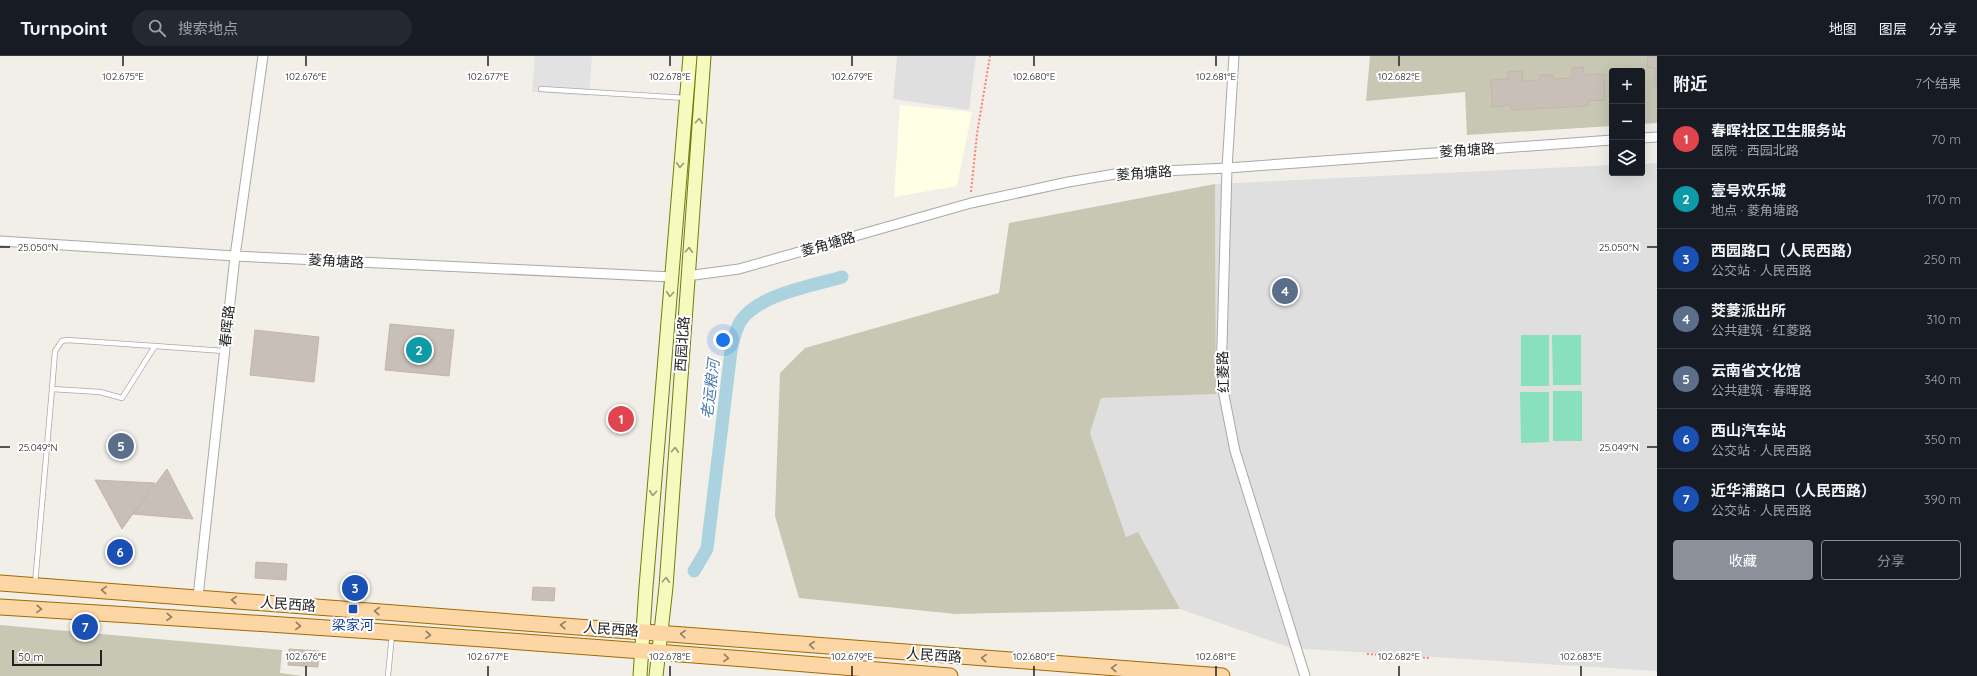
<!DOCTYPE html>
<html lang="zh">
<head>
<meta charset="utf-8">
<style>
	:root { --surface:#171b24; --page:#242831; --text:#f1f3f6; --muted:#9ea1a6; --line:#363941; --accent:#8c9099 }
	body { margin:0; font-family:Quicksand,"Noto Sans SC",sans-serif; background:var(--page); color:var(--text) }
	.controls { position:absolute; right:12px; top:12px; display:grid; overflow:hidden; border-radius:4px; box-shadow:0 4px 16px #0002 }
	.controls button { width:36px; height:36px; display:grid; place-items:center; padding:0; border:0; border-bottom:1px solid var(--line); background:var(--surface); color:var(--text); font:20px sans-serif }
	.scale { position:absolute; left:12px; bottom:10px; width:90px; box-sizing:border-box; padding-left:4px; border:2px solid #222; border-top:0; font-size:11px; line-height:14px; white-space:nowrap; color:#222; -webkit-text-stroke:3px #fff; paint-order:stroke }
	.you { position:absolute; left:723px; top:284px; width:14px; height:14px; margin:-10px; border:3px solid #fff; border-radius:50%; background:#1a73e8; box-shadow:0 0 0 6px #1a73e833 }
	.badge { display:grid; place-items:center; width:26px; height:26px; border-radius:50%; background:var(--accent); color:#fff; font-size:13px; font-weight:700 }
	.pin { position:absolute; translate:-50% -50%; border:2px solid #fff; box-shadow:0 1px 4px #0006 }
	.list { margin:0; padding:0; list-style:none }
	h2 { display:flex; justify-content:space-between; align-items:center; height:52px; margin:0; padding:0 16px; font-size:17px }
	h2 small { font-size:13px; font-weight:400; color:var(--muted) }
	.list li { display:grid; grid-template-columns:26px 1fr auto; gap:12px; align-items:center; box-sizing:border-box; height:60px; padding:0 16px; border-top:1px solid var(--line) }
	.list b { display:block; font-size:15px; white-space:nowrap }
	.list p { margin:0; font-size:13px; white-space:nowrap; color:var(--muted) }
	.list em { font-size:13px; font-style:normal; color:var(--muted) }
	.actions { display:flex; gap:8px; padding:12px 16px }
	.actions a { flex:1; padding:9px 0; border:1px solid var(--accent); border-radius:4px; text-align:center; font-size:14px; color:var(--accent) }
	.actions .main { background:var(--accent); color:#fff }
	.icon { flex:none; width:22px; height:22px; fill:none; stroke:currentColor; stroke-width:2; stroke-linecap:round; stroke-linejoin:round }
	.map { position:relative; flex:none; width:1657px; height:620px; overflow:hidden }
	header { display:flex; align-items:center; gap:24px; box-sizing:border-box; height:56px; padding:0 20px; background:var(--surface); border-bottom:1px solid var(--line) }
	header strong { font-size:19px }
	nav { display:flex; gap:22px; margin-inline-start:auto; font-size:14px }
	.search { width:280px; height:36px; background:var(--page); display:flex; align-items:center; gap:10px; box-sizing:border-box; padding:0 14px; border-radius:22px; color:var(--muted); font-size:15px }
	main { display:flex }
	aside { flex:1; background:var(--surface) }
	.map>svg:first-child { display:block }
	.residential { fill:#e0dfdf }
	.education { fill:#ffffe5 }
	.construction { fill:#c7c7b4 }
	.pitch { fill:#88e0be }
	.parking { fill:#e2e2e2 }
	.lines { fill:none; stroke-linecap:round; stroke-linejoin:round }
	.canal { stroke:#aad3df; stroke-width:13 }
	.building { fill:#c7bfb8; stroke:#c4b6ab }
	.service-casing { stroke:#a9a9a9; stroke-width:6 }
	.minor-casing { stroke:#a9a9a9; stroke-width:11 }
	.secondary-casing { stroke:#707d05; stroke-width:15 }
	.primary-casing { stroke:#a06b00; stroke-width:17 }
	.path { stroke:#fa8072; stroke-width:2; stroke-dasharray:2 2; stroke-linecap:butt }
	.service { stroke:#fff; stroke-width:4.5 }
	.minor { stroke:#fff; stroke-width:9 }
	.secondary { stroke:#f7fabf; stroke-width:13 }
	.primary { stroke:#fcd6a4; stroke-width:15 }
	.oneway { stroke:#979978 }
	.oneway2 { stroke:#8f7c63 }
	.ticks { fill:none; stroke:#222; stroke-width:1.5 }
	.transit-dot { fill:#1a4fb4; stroke:#fff; stroke-width:1.5 }
	.labels { text-anchor:middle; dominant-baseline:central; stroke-width:4; stroke-linejoin:round; paint-order:stroke }
	.street-label { font-size:14px; fill:#222; stroke:#fff }
	.transit-label { font-size:14px; fill:#164399; stroke:#fff }
	.water-label { font-size:15px; font-style:italic; fill:#4a7aab; stroke:#fff }
	.ticks-label { font-size:10px; text-anchor:middle; fill:#222; stroke:#fff; stroke-width:4; stroke-linejoin:round; paint-order:stroke }
</style>
</head>
<body>
<header>
<strong>Turnpoint</strong>
<div class="search"><svg class="icon" aria-label="search" viewBox="0 0 24 24"><circle cx="10" cy="10" r="6"/><path d="M15 15l6 6"/></svg>搜索地点</div>
<nav><a>地图</a><a>图层</a><a>分享</a></nav>
</header>
<main>
<div class="map">
<svg width="1657" height="620" viewBox="0 0 1657 620">
	<rect width="100%" height="100%" fill="#f2efe9"/>
	<path class="residential" d="M897 0H976L969 54 893 43Z
		M1657 107V615L1291 592 1180 553 1138 476 1126 481 1090 377 1101 342 1216 338 1215 128 1612 109V117H1642V108Z"/>
	<path class="education" d="M900 49 972 56 957 130 894 141Z"/>
	<path class="construction" d="M1370 0H1657V67L1642 68V15H1612V70L1467 79 1465 36 1366 45Z
		M1215 128 1216 338 1101 342 1090 377 1126 481 1138 476 1180 553 956 558 799 542 775 460 780 317 805 292 999 237 1009 167Z
		M0 569 282 594 280 617 303 620H0Z"/>
	<path class="pitch" d="M1521 279H1549V330H1521Z
		M1552 279H1581V329H1553Z
		M1553 335H1582V385H1553Z
		M1520 336H1549V386L1521 387Z"/>
	<path class="parking" d="M535 0H592L589 40 532 36Z"/>
	<g class="lines">
		<path class="canal" d="M694 515 707 493 731 295C733 285 735 275 740 266 758 238 812 230 842 221"/>
	</g>
	<path class="building" d="M1648 0H1657V30H1654L1655 12 1647 11Z
		M1583 11 1584 19 1604 18 1605 44 1588 45V50L1511 54V49L1492 51 1491 24 1508 23V16L1522 15 1523 25 1540 24V19H1553V23L1572 22V12Z
		M390 268 454 274 449 320 385 314Z
		M255 274 319 281 314 326 250 319Z
		M167 413 193 463 133 458Z
		M95 424 155 427 122 473Z
		M256 506 287 508 286 524 255 522Z
		M533 531 555 532 554 545 532 544Z
		M289 593 319 595 318 611 288 609Z"/>
	<g class="lines">
		<g class="service-casing">
			<path id="service" d="M541 33 686 42
				M155 290 224 295
				M35 528 52 333 100 336 122 342 155 290 67 284 62 285 55 295 52 333
				M388 620 392 578"/>
		</g>
		<g class="minor-casing">
			<path id="minor" d="M1234 0 1227 112 1221 324 1235 395 1305 620
				M1642 82 1657 81
				M0 185 235 200 672 221
				M687 220 739 213 971 147 1068 126 1121 117 1227 112 1612 84
				M198 541 235 200 263 0"/>
		</g>
		<g class="secondary-casing">
			<path id="secondary" d="M640 620 646 531 690 0
				M656 620 666 531 704 0"/>
		</g>
		<g class="primary-casing">
			<path id="primary" d="M0 527 1222 620
				M0 551C317 570 634 593 950 620"/>
		</g>
		<path class="path" d="M971 136 977 78 990 0
			M1367 598 1430 602"/>
		<use href="#service" class="service"/>
		<use href="#minor" class="minor"/>
		<use href="#secondary" class="secondary"/>
		<use href="#primary" class="primary"/>
	</g>
	<defs><path id="oneway-chevron" d="M-2-3.5L2.5 0L-2 3.5" fill="none" stroke-width="1.6" stroke-linecap="round" stroke-linejoin="round"/></defs>
	<g class="oneway">
		<use href="#oneway-chevron" transform="translate(699 65) rotate(-86)"/>
		<use href="#oneway-chevron" transform="translate(680 109) rotate(94)"/>
		<use href="#oneway-chevron" transform="translate(689 194) rotate(-86)"/>
		<use href="#oneway-chevron" transform="translate(670 238) rotate(95)"/>
		<use href="#oneway-chevron" transform="translate(675 394) rotate(-86)"/>
		<use href="#oneway-chevron" transform="translate(653 437) rotate(95)"/>
		<use href="#oneway-chevron" transform="translate(666 524) rotate(-86)"/>
	</g>
	<g class="oneway2">
		<use href="#oneway-chevron" transform="translate(104 534) rotate(-176)"/>
		<use href="#oneway-chevron" transform="translate(234 544) rotate(-176)"/>
		<use href="#oneway-chevron" transform="translate(39 553) rotate(3)"/>
		<use href="#oneway-chevron" transform="translate(377 555) rotate(-176)"/>
		<use href="#oneway-chevron" transform="translate(169 561) rotate(3)"/>
		<use href="#oneway-chevron" transform="translate(563 569) rotate(-176)"/>
		<use href="#oneway-chevron" transform="translate(298 570) rotate(4)"/>
		<use href="#oneway-chevron" transform="translate(683 578) rotate(-175)"/>
		<use href="#oneway-chevron" transform="translate(428 579) rotate(4)"/>
		<use href="#oneway-chevron" transform="translate(812 589) rotate(-175)"/>
		<use href="#oneway-chevron" transform="translate(726 602) rotate(5)"/>
		<use href="#oneway-chevron" transform="translate(984 602) rotate(-176)"/>
		<use href="#oneway-chevron" transform="translate(1114 612) rotate(-176)"/>
	</g>
	<path class="ticks" d="M123 0V10M306 0V10M488 0V10M670 0V10M852 0V10M1034 0V10M1216 0V10M1399 0V10M0 191H10M1647 191H1657M0 391H10M1647 391H1657M306 610V620M488 610V620M670 610V620M852 610V620M1034 610V620M1216 610V620M1399 610V620M1581 610V620"/>
	<rect class="transit-dot" x="348" y="548" width="10" height="10" rx="2"/>
	<g class="labels">
		<g class="street-label">
			<text transform="translate(1467 94) rotate(-4)">菱角塘路</text>
			<text transform="translate(1144 117) rotate(-4)">菱角塘路</text>
			<text transform="translate(828 188) rotate(-16)">菱角塘路</text>
			<text transform="translate(336 205) rotate(3)">菱角塘路</text>
			<text transform="translate(227 270) rotate(-84)">春晖路</text>
			<text transform="translate(682 288) rotate(-86)">西园北路</text>
			<text transform="translate(1223 316) rotate(-92)">红菱路</text>
			<text transform="translate(288 548) rotate(4)">人民西路</text>
			<text transform="translate(611 573) rotate(4)">人民西路</text>
			<text transform="translate(934 599) rotate(4)">人民西路</text>
		</g>
		<g class="transit-label">
			<text x="353" y="569">梁家河</text>
		</g>
		<g class="water-label">
			<text transform="translate(710 333) rotate(-83)">老运粮河</text>
		</g>
	</g>
	<g class="ticks-label">
		<text x="123" y="24">102.675°E</text>
		<text x="306" y="24">102.676°E</text>
		<text x="488" y="24">102.677°E</text>
		<text x="670" y="24">102.678°E</text>
		<text x="852" y="24">102.679°E</text>
		<text x="1034" y="24">102.680°E</text>
		<text x="1216" y="24">102.681°E</text>
		<text x="1399" y="24">102.682°E</text>
		<text x="38" y="195">25.050°N</text>
		<text x="1619" y="195">25.050°N</text>
		<text x="38" y="395">25.049°N</text>
		<text x="1619" y="395">25.049°N</text>
		<text x="306" y="604">102.676°E</text>
		<text x="488" y="604">102.677°E</text>
		<text x="670" y="604">102.678°E</text>
		<text x="852" y="604">102.679°E</text>
		<text x="1034" y="604">102.680°E</text>
		<text x="1216" y="604">102.681°E</text>
		<text x="1399" y="604">102.682°E</text>
		<text x="1581" y="604">102.683°E</text>
	</g>
</svg>
<div class="controls">
<button>+</button>
<button>−</button>
<button><svg class="icon" aria-label="layers" viewBox="0 0 24 24"><path d="M12 4l9 5-9 5-9-5zM3 14l9 5 9-5"/></svg></button>
</div>
<div class="scale">50 m</div>
<div class="you"></div>
<div class="pin badge" style="left:621px;top:363px;background:#e0444e">1</div>
<div class="pin badge" style="left:419px;top:294px;background:#0f9aa8">2</div>
<div class="pin badge" style="left:355px;top:532px;background:#1a4fb4">3</div>
<div class="pin badge" style="left:1285px;top:235px;background:#5c6f8a">4</div>
<div class="pin badge" style="left:121px;top:390px;background:#5c6f8a">5</div>
<div class="pin badge" style="left:120px;top:496px;background:#1a4fb4">6</div>
<div class="pin badge" style="left:85px;top:571px;background:#1a4fb4">7</div>
</div>
<aside>
<h2>附近<small>7个结果</small></h2>
<ul class="list">
<li><span class="badge" style="background:#e0444e">1</span><div><b>春晖社区卫生服务站</b><p>医院 · 西园北路</p></div><em>70 m</em></li>
<li><span class="badge" style="background:#0f9aa8">2</span><div><b>壹号欢乐城</b><p>地点 · 菱角塘路</p></div><em>170 m</em></li>
<li><span class="badge" style="background:#1a4fb4">3</span><div><b>西园路口（人民西路）</b><p>公交站 · 人民西路</p></div><em>250 m</em></li>
<li><span class="badge" style="background:#5c6f8a">4</span><div><b>茭菱派出所</b><p>公共建筑 · 红菱路</p></div><em>310 m</em></li>
<li><span class="badge" style="background:#5c6f8a">5</span><div><b>云南省文化馆</b><p>公共建筑 · 春晖路</p></div><em>340 m</em></li>
<li><span class="badge" style="background:#1a4fb4">6</span><div><b>西山汽车站</b><p>公交站 · 人民西路</p></div><em>350 m</em></li>
<li><span class="badge" style="background:#1a4fb4">7</span><div><b>近华浦路口（人民西路）</b><p>公交站 · 人民西路</p></div><em>390 m</em></li>
</ul>
<div class="actions"><a class="main">收藏</a><a>分享</a></div>
</aside>
</main>
</body>
</html>
